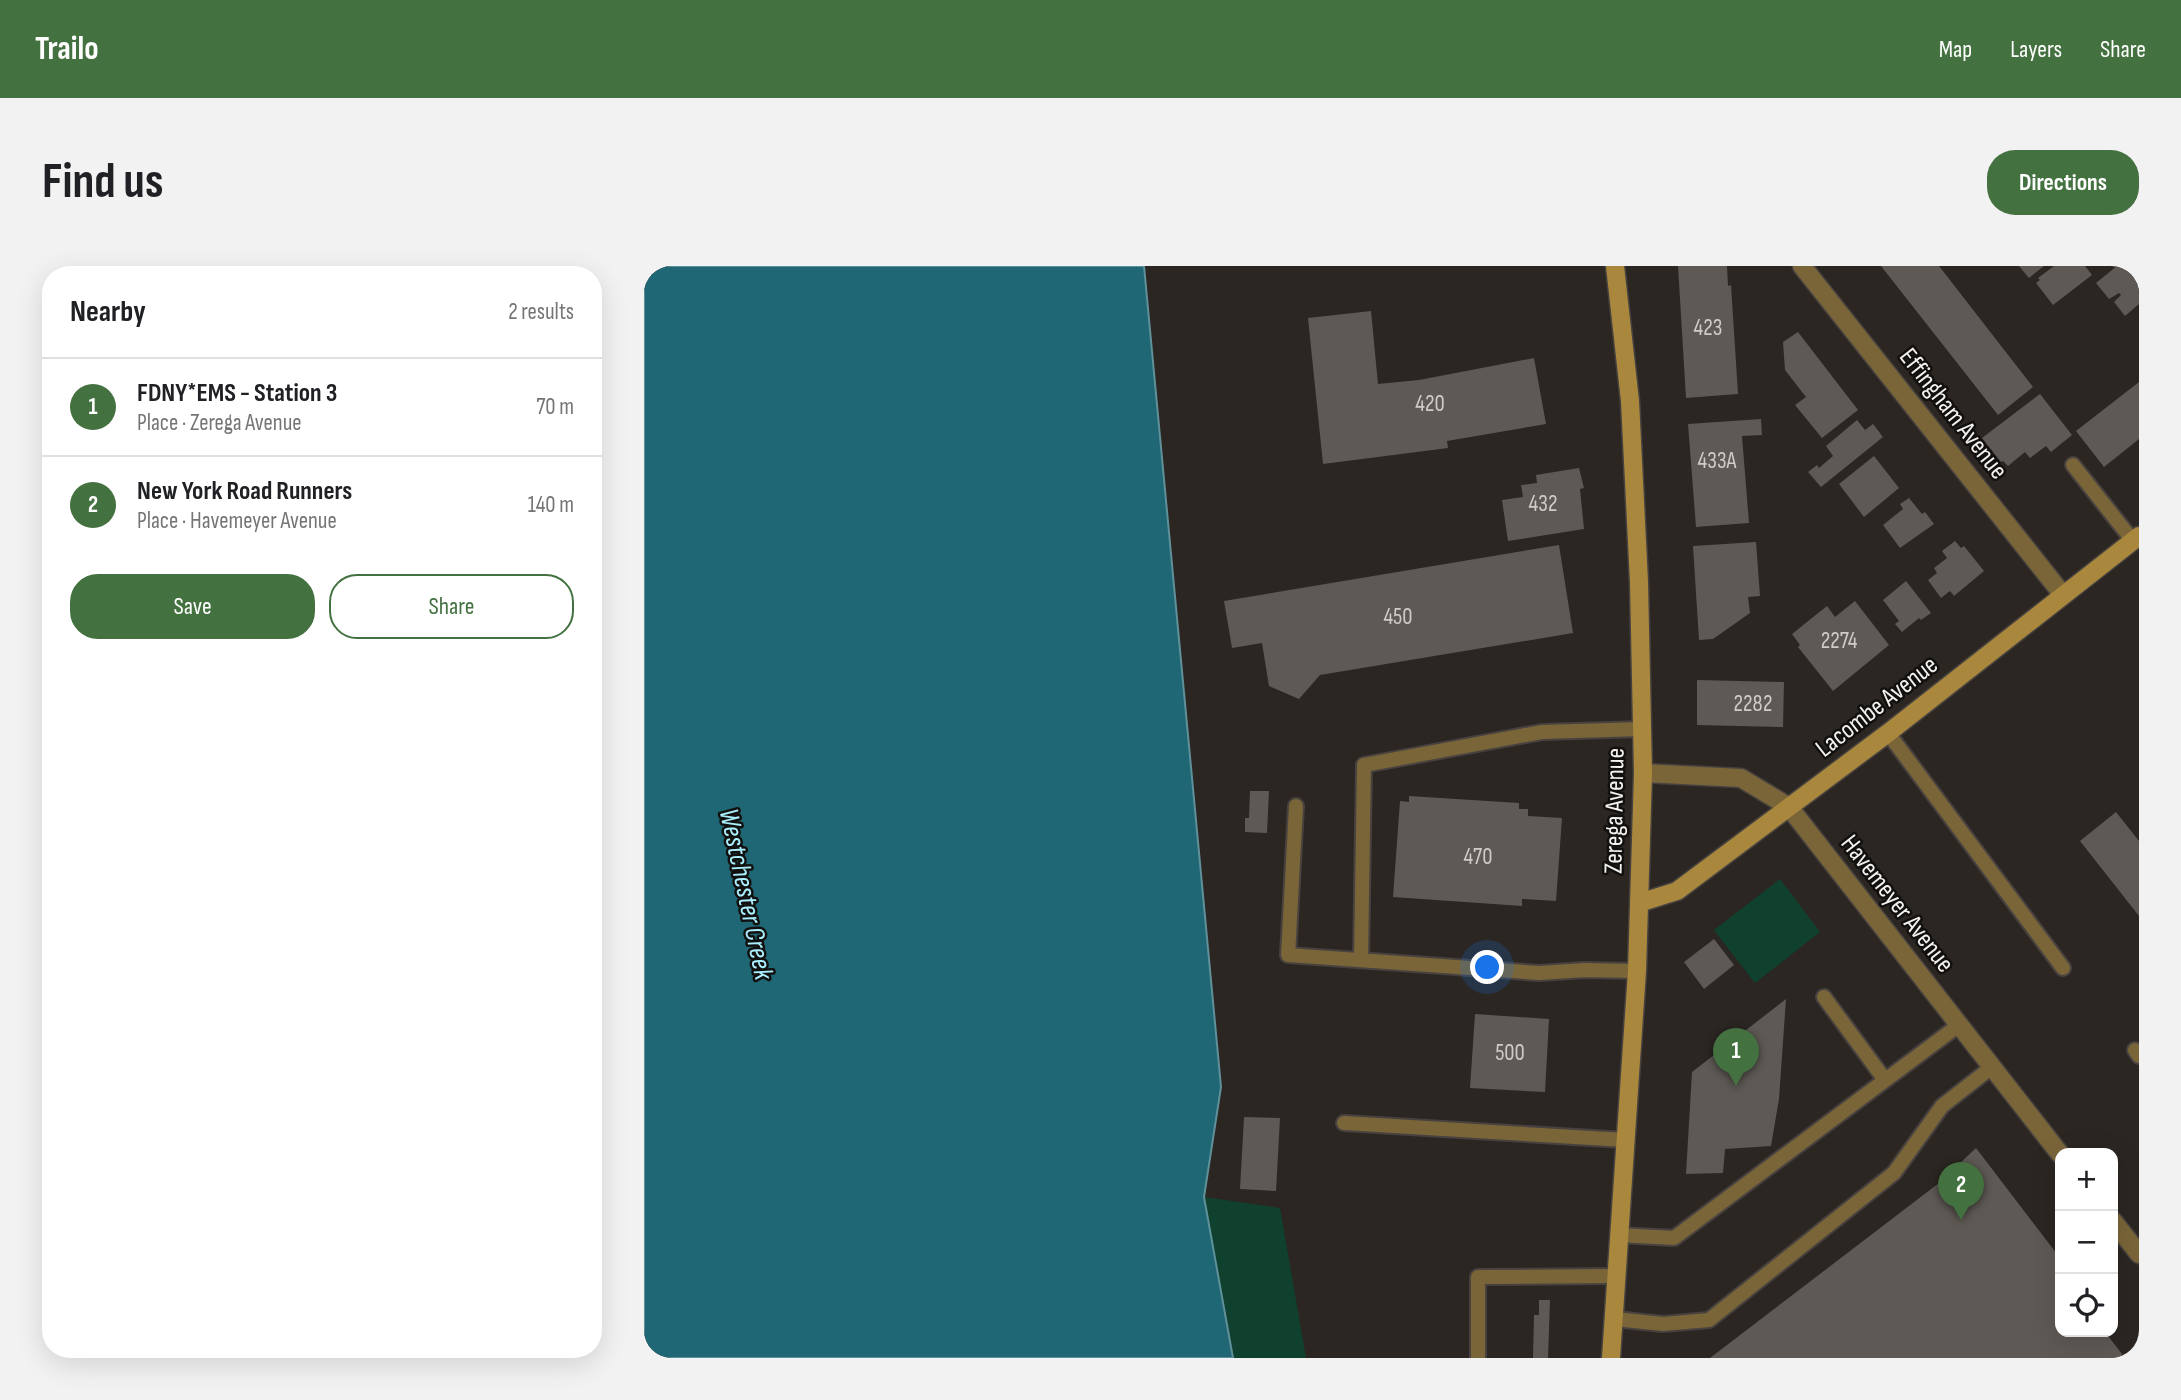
<!DOCTYPE html>
<html lang="en">
<head>
<meta charset="utf-8">
<style>
	:root { --surface:#fff; --page:#f2f2f2; --text:#202124; --muted:#757577; --line:#e0e0e0; --accent:#43713f }
	body { margin:0; font-family:"Sofia Sans Condensed",sans-serif; background:var(--page); color:var(--text) }
	.controls { position:absolute; right:21px; bottom:21px; display:grid; overflow:hidden; border-radius:14px; box-shadow:0 7px 28px #0002 }
	.controls button { width:63px; height:63px; display:grid; place-items:center; padding:0; border:0; border-bottom:2px solid var(--line); background:var(--surface); color:var(--text); font:35px sans-serif }
	.you { position:absolute; left:844px; top:702px; width:24px; height:24px; margin:-18px; border:5px solid #fff; border-radius:50%; background:#1a73e8; box-shadow:0 0 0 10px #1a73e833 }
	.badge { display:grid; place-items:center; width:46px; height:46px; border-radius:50%; background:var(--accent); color:#fff; font-size:23px; font-weight:700 }
	.pin { position:absolute; translate:-50% -58px; filter:drop-shadow(0 2px 4px #0008) }
	.pin::after { content:''; position:absolute; top:37px; width:24px; height:21px; background:inherit; clip-path:polygon(0 0,100% 0,50% 100%) }
	.list { margin:0; padding:0; list-style:none }
	h2 { display:flex; justify-content:space-between; align-items:center; height:91px; margin:0; padding:0 28px; font-size:30px }
	h2 small { font-size:23px; font-weight:400; color:var(--muted) }
	.list li { display:grid; grid-template-columns:46px 1fr auto; gap:21px; align-items:center; box-sizing:border-box; height:98px; padding:0 28px; border-top:2px solid var(--line) }
	.list b { display:block; font-size:26px; white-space:nowrap }
	.list p { margin:0; font-size:23px; white-space:nowrap; color:var(--muted) }
	.list em { font-size:23px; font-style:normal; color:var(--muted) }
	.actions { display:flex; gap:14px; padding:21px 28px }
	.actions a { flex:1; padding:16px 0; border:2px solid var(--accent); border-radius:28px; text-align:center; font-size:24px; color:var(--accent) }
	.actions .main { background:var(--accent); color:#fff }
	.icon { flex:none; width:38px; height:38px; fill:none; stroke:currentColor; stroke-width:2; stroke-linecap:round; stroke-linejoin:round }
	.map { position:relative; flex:none; width:1495px; height:1092px; overflow:hidden; border-radius:28px }
	header { display:flex; align-items:center; gap:42px; box-sizing:border-box; height:98px; padding:0 35px; background:var(--accent); color:#fff }
	header strong { font-size:33px }
	nav { display:flex; gap:38px; margin-inline-start:auto; font-size:24px }
	.intro { display:flex; align-items:center; justify-content:space-between; box-sizing:border-box; height:168px; padding:0 42px }
	h1 { margin:0; font-size:49px }
	.button { padding:18px 32px; border-radius:28px; background:var(--accent); color:#fff; font-size:24px; font-weight:700 }
	main { display:flex; gap:42px; padding:0 42px }
	aside { flex:1; background:var(--surface); border-radius:28px; box-shadow:0 7px 28px #0002 }
	.map>svg:first-child { display:block }
	.green { fill:#0f412e }
	.water { fill:#206775; stroke:#609099; stroke-width:2 }
	.building { fill:#5e5954 }
	.lines { fill:none; stroke-linecap:round; stroke-linejoin:round }
	.lane-casing { stroke:#47423f; stroke-width:18 }
	.street-casing { stroke:#47423f; stroke-width:21 }
	.secondary-casing { stroke:#47423f; stroke-width:21 }
	.lane { stroke:#7a6539; stroke-width:14 }
	.street { stroke:#7a6539; stroke-width:18 }
	.secondary { stroke:#a9883d; stroke-width:18 }
	.labels { text-anchor:middle; dominant-baseline:central; stroke-width:5; stroke-linejoin:round; paint-order:stroke }
	.number-label { font-size:23px; fill:#cecbc8 }
	.street-label { font-size:26px; fill:#f4f1ee; stroke:#12100e }
	.water-label { font-size:28px; font-style:italic; fill:#aaeffe; stroke:#12100e }
</style>
</head>
<body>
<header>
<strong>Trailo</strong>
<nav><a>Map</a><a>Layers</a><a>Share</a></nav>
</header>
<div class="intro"><h1>Find us</h1><a class="button">Directions</a></div>
<main>
<aside>
<h2>Nearby<small>2 results</small></h2>
<ul class="list">
<li><span class="badge">1</span><div><b>FDNY*EMS - Station 3</b><p>Place · Zerega Avenue</p></div><em>70 m</em></li>
<li><span class="badge">2</span><div><b>New York Road Runners</b><p>Place · Havemeyer Avenue</p></div><em>140 m</em></li>
</ul>
<div class="actions"><a class="main">Save</a><a>Share</a></div>
</aside>
<div class="map">
<svg width="1495" height="1092" viewBox="0 0 1495 1092">
	<rect width="100%" height="100%" fill="#2b2622"/>
	<path class="green" d="M1136 613 1176 666 1111 717 1070 664Z
		M560 931 636 942 662 1092H589Z"/>
	<path class="water" d="M0 0H500L577 821 560 931 589 1092H0Z"/>
	<path class="building" d="M1034 0H1083L1084 20 1087 19 1094 128 1042 132Z
		M1237 0H1295L1389 121 1354 149Z
		M1375 0H1400L1385 12Z
		M1410 0H1441L1448 9 1409 39 1392 17 1396 14 1394 12Z
		M1473 0H1495V38L1481 50 1470 36 1477 29 1475 27 1465 33 1452 17Z
		M727 45 734 118 775 114 890 92 902 158 803 175 804 182 679 198 664 52Z
		M1154 66 1214 144 1178 172 1151 139 1162 131 1141 104 1139 76Z
		M1495 116V173L1460 201 1432 165Z
		M1396 128 1428 169 1407 186 1402 180 1386 192 1381 186 1364 200 1359 195 1357 196 1338 172Z
		M1117 153 1118 169 1098 170 1105 257 1052 261 1044 158Z
		M1213 154 1221 164 1229 158 1239 171 1177 221 1164 206 1173 199 1175 202 1189 190 1182 180Z
		M1230 190 1255 222 1220 251 1195 218Z
		M935 202 940 222 936 223 940 263 864 275 858 234 879 231 877 219 893 217 892 209Z
		M1265 232 1278 248 1281 246 1290 258 1256 282 1239 259 1259 243 1256 238Z
		M1311 275 1317 282 1320 280 1340 305 1310 330 1306 325 1297 332 1284 314 1293 307 1290 302 1303 292 1298 285Z
		M1112 276 1116 330 1104 331 1106 347 1069 373 1055 374 1049 280Z
		M915 279 929 367 676 409 655 433 625 420 618 377 588 382 580 335Z
		M1262 315 1287 347 1277 354 1275 352 1258 366 1251 358 1255 355 1239 334Z
		M1211 335 1245 379 1189 425 1154 381 1156 379 1148 368 1183 340 1191 351Z
		M1053 414 1140 416 1139 461 1053 459Z
		M606 525H625L623 567 601 566V552H605Z
		M765 530 875 537V543H884V550L918 552 912 635 878 633V640L749 631 756 535 765 536Z
		M1472 546 1495 575V650L1436 575Z
		M1070 673 1090 699 1060 723 1040 696Z
		M1142 733 1135 833 1127 880 1081 883 1079 907 1042 908 1048 806Z
		M831 748 905 753 901 826 826 822Z
		M600 851 636 852 632 925 596 923Z
		M1332 882 1416 992V1066H1461L1481 1092H1066L1295 917Z
		M895 1034H906L904 1092H889L890 1049H895Z"/>
	<g class="lines">
		<g class="lane-casing">
			<path id="lane" d="M1429 199 1489 275
				M1244 467 1419 702
				M652 540 644 689 895 707 941 704 993 705
				M717 694 720 499 898 466 999 463
				M1180 731 1241 814
				M1491 784 1495 790
				M700 857 981 874
				M975 969 1030 972 1315 759
				M971 1053 1019 1058 1065 1054 1250 907 1298 840 1348 801
				M834 1092V1011L973 1010"/>
		</g>
		<g class="street-casing">
			<path id="street" d="M1158 0 1419 329
				M999 507 1097 512 1145 541 1416 888
				M1469 955 1495 988"/>
		</g>
		<g class="secondary-casing">
			<path id="secondary" d="M995 637 1033 625 1244 467 1495 270
				M967 1092 993 705 999 507 995 316 986 135 971 0"/>
		</g>
		<use href="#lane" class="lane"/>
		<use href="#street" class="street"/>
		<use href="#secondary" class="secondary"/>
	</g>
	<g class="labels">
		<g class="number-label">
			<text x="1064" y="62">423</text>
			<text x="786" y="138">420</text>
			<text x="1073" y="195">433A</text>
			<text x="899" y="238">432</text>
			<text x="754" y="351">450</text>
			<text x="1195" y="375">2274</text>
			<text x="1109" y="438">2282</text>
			<text x="834" y="591">470</text>
			<text x="866" y="787">500</text>
		</g>
		<g class="street-label">
			<text transform="translate(1309 148) rotate(52)">Effingham Avenue</text>
			<text transform="translate(1233 441) rotate(-38)">Lacombe Avenue</text>
			<text transform="translate(971 545) rotate(-89)">Zerega Avenue</text>
			<text transform="translate(1253 638) rotate(52)">Havemeyer Avenue</text>
		</g>
		<g class="water-label">
			<text transform="translate(102 628) rotate(78)">Westchester Creek</text>
		</g>
	</g>
</svg>
<div class="controls">
<button>+</button>
<button>−</button>
<button><svg class="icon" aria-label="locate" viewBox="0 0 24 24"><circle cx="12" cy="12" r="6"/><path d="M12 2v4M12 18v4M2 12h4M18 12h4"/></svg></button>
</div>
<div class="you"></div>
<div class="pin badge" style="left:1092px;top:820px">1</div>
<div class="pin badge" style="left:1317px;top:954px">2</div>
</div>
</main>
</body>
</html>
